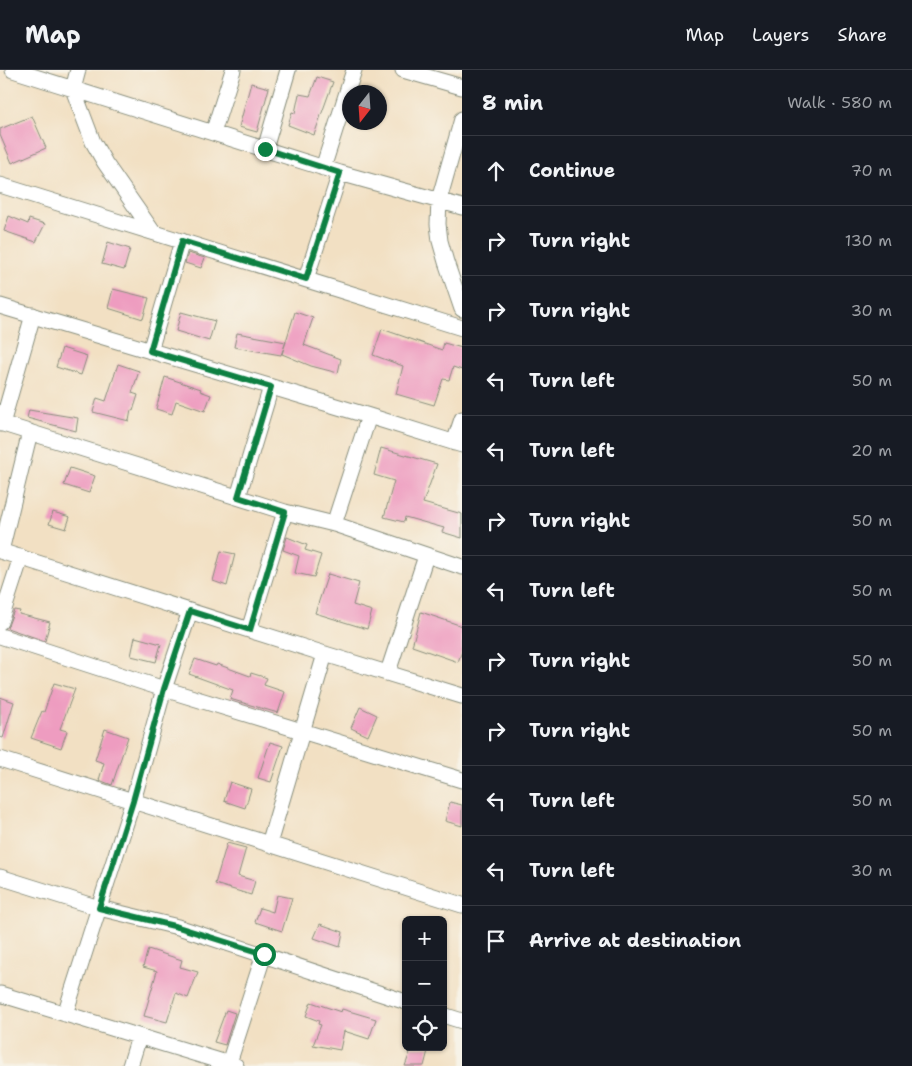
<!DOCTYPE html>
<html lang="en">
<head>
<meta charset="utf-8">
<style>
	:root { --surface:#171b24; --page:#20242c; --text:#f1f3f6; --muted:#9ea1a6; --line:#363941 }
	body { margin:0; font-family:"Shantell Sans",sans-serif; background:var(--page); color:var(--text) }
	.controls { position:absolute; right:15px; bottom:15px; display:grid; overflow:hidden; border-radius:8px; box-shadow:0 1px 4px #0004 }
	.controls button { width:45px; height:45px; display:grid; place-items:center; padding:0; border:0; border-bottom:1px solid var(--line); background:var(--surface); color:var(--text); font:25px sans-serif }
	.compass { position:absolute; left:342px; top:15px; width:45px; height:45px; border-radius:50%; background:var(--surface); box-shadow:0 1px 4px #0004; rotate:197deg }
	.stop { position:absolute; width:15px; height:15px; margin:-11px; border:4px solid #0b8043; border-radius:50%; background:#fff }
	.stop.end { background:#0b8043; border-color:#fff; box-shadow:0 1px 5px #0008 }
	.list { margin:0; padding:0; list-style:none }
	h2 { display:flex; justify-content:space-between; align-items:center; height:65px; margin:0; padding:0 20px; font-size:21px }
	h2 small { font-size:16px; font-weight:400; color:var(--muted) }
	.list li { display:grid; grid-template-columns:32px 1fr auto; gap:15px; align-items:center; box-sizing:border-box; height:70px; padding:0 20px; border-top:1px solid var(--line) }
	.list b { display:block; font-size:19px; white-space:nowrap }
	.list em { font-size:16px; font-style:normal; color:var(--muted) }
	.icon { flex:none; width:28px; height:28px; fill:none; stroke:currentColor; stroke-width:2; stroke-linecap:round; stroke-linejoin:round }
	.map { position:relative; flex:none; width:462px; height:996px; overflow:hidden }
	header { display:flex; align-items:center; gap:30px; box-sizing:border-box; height:70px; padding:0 25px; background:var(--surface); border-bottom:1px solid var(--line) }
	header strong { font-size:24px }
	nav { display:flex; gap:28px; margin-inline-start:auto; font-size:18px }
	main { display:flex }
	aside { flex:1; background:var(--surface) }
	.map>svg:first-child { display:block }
	.building { fill:#ee9cc0 }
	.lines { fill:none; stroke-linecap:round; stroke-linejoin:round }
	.street-casing { stroke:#888e7c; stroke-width:17 }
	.street { stroke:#fff; stroke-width:15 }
	.route { stroke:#0b8043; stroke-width:6 }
</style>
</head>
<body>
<header>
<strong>Map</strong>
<nav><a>Map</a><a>Layers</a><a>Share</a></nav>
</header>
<main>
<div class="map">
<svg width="462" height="996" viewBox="0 0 462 996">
	<rect width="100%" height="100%" fill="#f7f3e8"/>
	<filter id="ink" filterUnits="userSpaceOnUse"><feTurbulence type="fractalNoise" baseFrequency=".02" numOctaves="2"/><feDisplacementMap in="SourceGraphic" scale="10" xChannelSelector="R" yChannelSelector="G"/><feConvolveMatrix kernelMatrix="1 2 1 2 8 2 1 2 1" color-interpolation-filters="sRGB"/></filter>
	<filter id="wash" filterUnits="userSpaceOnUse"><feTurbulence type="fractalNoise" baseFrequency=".0096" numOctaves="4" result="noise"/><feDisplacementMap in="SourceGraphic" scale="20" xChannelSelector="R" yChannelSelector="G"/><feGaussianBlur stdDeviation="1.12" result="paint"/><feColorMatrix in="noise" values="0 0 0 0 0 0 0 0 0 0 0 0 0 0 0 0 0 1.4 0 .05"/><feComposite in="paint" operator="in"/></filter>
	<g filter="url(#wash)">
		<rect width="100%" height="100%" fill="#f2e0c3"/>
		<g id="blocks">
			<path class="building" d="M317 7 333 12 314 65 288 55 292 42 295 43 299 24 310 26Z
				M251 13 269 18 257 62 239 57Z
				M32 46 46 78 12 93 0 65V59Z
				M9 146 28 154 29 149 45 154 36 172 4 161Z
				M108 172 130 179 124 200 102 194Z
				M188 183 205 188 201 198 185 193Z
				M113 219 149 228 143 249 108 238Z
				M181 242 215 251 209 271 176 261Z
				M295 242 313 248 304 275 341 289 338 303 311 296 282 284Z
				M382 259 442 280 444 273 462 278V300L453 297 449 310 443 309 434 335 396 324 403 296 373 285Z
				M237 263 286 272 281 285 234 277Z
				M62 278 87 286 81 305 56 297Z
				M118 294 139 301 132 323 138 325 133 341 131 340 129 351 93 342 97 328 106 331Z
				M165 307 201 319 200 321 211 325 205 341 176 331 172 344 156 339Z
				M29 340 78 348 76 361 27 348Z
				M381 378 437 394 423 433 462 444V468L442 462 444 458 405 447 404 452 384 447 394 411 374 405Z
				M70 398 95 406 89 423 64 415Z
				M53 442 70 447 66 459 49 454Z
				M287 467 307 475 305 480 321 485 314 507 295 503 299 486 283 480Z
				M221 481 235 484 227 516 213 511Z
				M328 504 359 513 353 535 372 541 367 559 315 543Z
				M14 540 20 541 19 544 50 552 45 571 7 558Z
				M421 542 462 556V581L458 592 412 576Z
				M135 567 161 574 156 592 131 586Z
				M195 589 216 596 217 594 250 606 251 603 267 608 264 615 285 622 278 643 230 629 233 620 189 604Z
				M54 613 75 619 60 659 67 661 61 678 31 668 42 641 44 642Z
				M0 627 14 632 3 668 0 667Z
				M360 637 377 645 368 666 351 658Z
				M105 659 128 667 112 715 99 710 104 693 95 690Z
				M270 672 283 676 271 712 258 708Z
				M230 712 251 719 245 738 224 731Z
				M450 732 462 735V756L445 751Z
				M227 773 246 778 238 806 255 811 251 825 215 814Z
				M277 825 292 828 282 861 255 852 260 838 273 842Z
				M320 854 343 862 340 877 314 868Z
				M148 879 182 890 180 897 198 902 188 928 176 923 167 952 144 946 157 901 143 897Z
				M311 932 341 942 342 939 376 949 369 969 344 961 340 980 313 975 321 955 318 954 319 951 306 946Z
				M226 940 235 943 225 975 214 972Z
				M412 977H429L424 996H405Z"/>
		</g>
	</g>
	<g filter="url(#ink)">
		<use href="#blocks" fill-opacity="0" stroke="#888e7c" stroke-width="1"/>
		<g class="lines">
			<g class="street-casing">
				<path id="street" d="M13 0 340 103 462 137
					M78 0 73 19 93 72 105 93 153 162
					M403 0 462 17
					M462 49 439 130 438 154 440 171 446 192 462 239
					M213 63 233 0
					M265 79 288 0
					M323 98 354 0
					M0 115 462 258
					M306 209 340 103
					M0 236 369 346 462 375
					M150 281 182 171
					M0 353 285 442 334 454 462 497
					M2 354 33 245
					M454 373 462 349
					M238 427 271 317
					M334 454 369 346
					M0 481 325 584 462 626
					M1 481 30 362
					M0 552 21 487
					M249 560 285 442
					M0 566 164 619 462 710
					M388 602 426 486
					M0 689 462 835
					M269 774 325 584
					M0 807 99 838 178 857 406 932
					M0 924 236 996
					M65 944 133 731 164 619 190 541
					M443 945 462 951
					M130 996 139 967
					M228 996 264 884"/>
			</g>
			<use href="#street" class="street"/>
		</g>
	</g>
	<g class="lines" filter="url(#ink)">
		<path class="route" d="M264 884 178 857 99 838 133 731 164 619 190 541 250 560 285 442 238 427 271 317 150 281 182 171 306 209 340 103 265 79"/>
	</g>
</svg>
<div class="controls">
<button>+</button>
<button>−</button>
<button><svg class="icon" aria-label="locate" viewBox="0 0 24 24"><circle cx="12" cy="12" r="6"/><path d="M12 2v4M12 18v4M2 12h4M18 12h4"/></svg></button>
</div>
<svg class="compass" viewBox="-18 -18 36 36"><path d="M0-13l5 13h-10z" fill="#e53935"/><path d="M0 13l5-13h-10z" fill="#9ea1a6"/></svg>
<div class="stop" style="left:264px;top:884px"></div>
<div class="stop end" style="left:265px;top:79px"></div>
</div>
<aside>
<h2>8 min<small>Walk · 580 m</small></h2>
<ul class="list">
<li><svg class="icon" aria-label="ahead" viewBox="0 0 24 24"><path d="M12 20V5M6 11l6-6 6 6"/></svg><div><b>Continue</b></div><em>70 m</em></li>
<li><svg class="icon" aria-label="right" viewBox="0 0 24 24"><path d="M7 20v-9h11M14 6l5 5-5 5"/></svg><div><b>Turn right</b></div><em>130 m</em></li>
<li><svg class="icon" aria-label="right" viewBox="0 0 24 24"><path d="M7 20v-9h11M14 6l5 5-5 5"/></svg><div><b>Turn right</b></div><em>30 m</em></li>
<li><svg class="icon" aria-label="left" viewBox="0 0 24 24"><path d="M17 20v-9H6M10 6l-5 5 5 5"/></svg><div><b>Turn left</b></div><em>50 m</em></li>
<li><svg class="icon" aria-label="left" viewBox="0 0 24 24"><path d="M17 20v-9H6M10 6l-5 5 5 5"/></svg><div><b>Turn left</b></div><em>20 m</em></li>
<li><svg class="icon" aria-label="right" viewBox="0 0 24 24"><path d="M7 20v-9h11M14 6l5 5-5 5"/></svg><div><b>Turn right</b></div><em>50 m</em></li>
<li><svg class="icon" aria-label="left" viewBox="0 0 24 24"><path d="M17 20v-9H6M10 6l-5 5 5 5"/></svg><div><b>Turn left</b></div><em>50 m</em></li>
<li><svg class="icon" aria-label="right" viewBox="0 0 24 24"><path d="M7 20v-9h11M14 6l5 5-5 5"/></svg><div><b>Turn right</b></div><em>50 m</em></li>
<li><svg class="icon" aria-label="right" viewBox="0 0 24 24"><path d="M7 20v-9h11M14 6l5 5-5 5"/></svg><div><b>Turn right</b></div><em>50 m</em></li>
<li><svg class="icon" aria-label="left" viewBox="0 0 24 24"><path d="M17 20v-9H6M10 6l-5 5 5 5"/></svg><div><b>Turn left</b></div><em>50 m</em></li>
<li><svg class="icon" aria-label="left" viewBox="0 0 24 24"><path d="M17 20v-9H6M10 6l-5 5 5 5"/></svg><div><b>Turn left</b></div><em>30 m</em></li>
<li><svg class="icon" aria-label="arrive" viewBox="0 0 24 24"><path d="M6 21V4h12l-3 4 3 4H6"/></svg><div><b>Arrive at destination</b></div></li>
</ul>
</aside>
</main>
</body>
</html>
